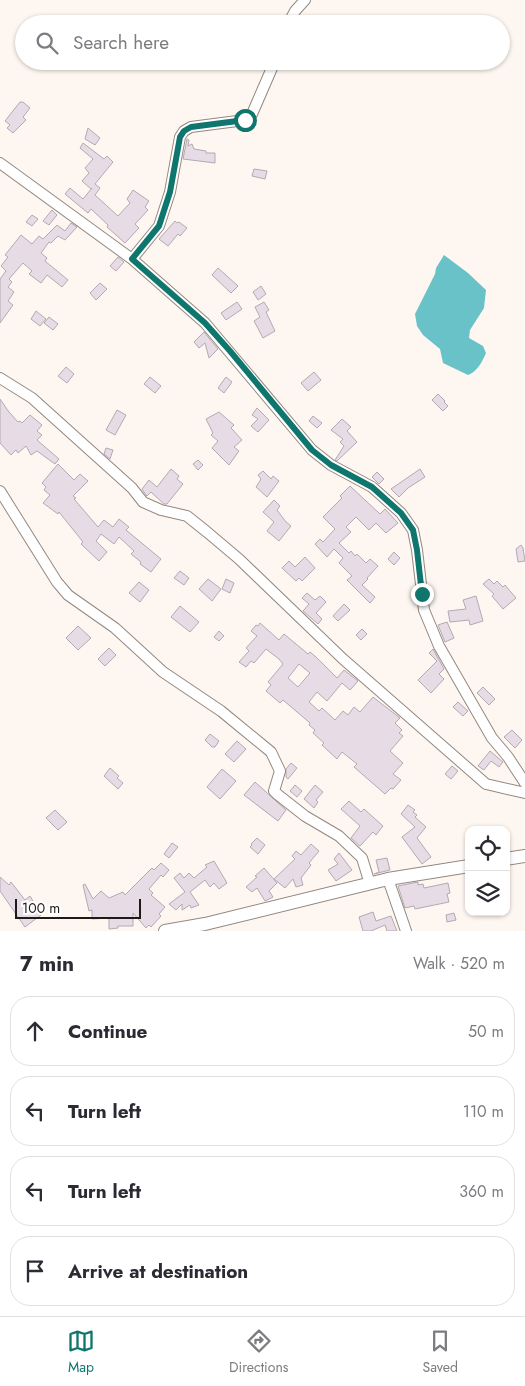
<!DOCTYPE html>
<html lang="en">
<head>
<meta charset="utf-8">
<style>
	:root { --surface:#fff; --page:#f7f7f7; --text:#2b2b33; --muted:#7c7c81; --line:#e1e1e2; --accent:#0f766e }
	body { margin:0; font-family:Jost,sans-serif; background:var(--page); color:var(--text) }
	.controls { position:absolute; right:15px; bottom:15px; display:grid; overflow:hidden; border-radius:10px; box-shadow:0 1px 4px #0004 }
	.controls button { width:45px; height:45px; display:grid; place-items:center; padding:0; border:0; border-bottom:1px solid var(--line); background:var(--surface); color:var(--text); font:25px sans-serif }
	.scale { position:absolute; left:15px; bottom:12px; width:126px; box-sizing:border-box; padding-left:5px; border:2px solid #1f1a17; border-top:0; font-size:14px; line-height:18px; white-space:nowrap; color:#1f1a17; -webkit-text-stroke:4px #fff; paint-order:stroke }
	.stop { position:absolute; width:15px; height:15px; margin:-11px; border:4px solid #0f766e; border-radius:50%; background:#fff }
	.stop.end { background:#0f766e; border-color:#fff; box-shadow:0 1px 5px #0008 }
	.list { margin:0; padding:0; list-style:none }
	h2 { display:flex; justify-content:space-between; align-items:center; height:65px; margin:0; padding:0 20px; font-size:21px }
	h2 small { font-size:16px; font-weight:400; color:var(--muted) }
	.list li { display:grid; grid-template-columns:32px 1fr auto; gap:15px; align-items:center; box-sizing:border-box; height:70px; margin:0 10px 10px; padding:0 10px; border:1px solid var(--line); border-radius:20px }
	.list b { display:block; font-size:19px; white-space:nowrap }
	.list em { font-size:16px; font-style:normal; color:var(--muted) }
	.icon { flex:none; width:28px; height:28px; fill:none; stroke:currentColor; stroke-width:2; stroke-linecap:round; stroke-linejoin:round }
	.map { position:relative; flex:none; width:525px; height:931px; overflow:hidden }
	.search { position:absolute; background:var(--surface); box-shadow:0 1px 4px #0004; left:15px; right:15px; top:15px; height:55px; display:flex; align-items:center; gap:12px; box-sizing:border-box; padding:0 18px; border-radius:28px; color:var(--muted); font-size:19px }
	.sheet { height:385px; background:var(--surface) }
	nav { display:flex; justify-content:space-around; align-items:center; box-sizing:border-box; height:70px; border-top:1px solid var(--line); background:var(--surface); font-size:14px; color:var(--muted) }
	nav a { display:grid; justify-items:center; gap:2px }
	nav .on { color:var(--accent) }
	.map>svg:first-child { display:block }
	.water { fill:#69c2c8 }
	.building { fill:#e7dbe5; stroke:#b4a9b2; fill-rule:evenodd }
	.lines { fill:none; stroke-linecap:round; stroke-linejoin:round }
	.minor-casing { stroke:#938880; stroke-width:12 }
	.major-casing { stroke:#938880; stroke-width:14 }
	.minor { stroke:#fff; stroke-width:10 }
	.major { stroke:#fff; stroke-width:12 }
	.route { stroke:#0f766e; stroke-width:6 }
</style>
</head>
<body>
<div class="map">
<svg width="525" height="931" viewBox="0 0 525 931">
	<rect width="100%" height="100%" fill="#fef7f1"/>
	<path class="water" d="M444 255 468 273 486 290 484 308 470 330 469 338 483 346 486 353C482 362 477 372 468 375L443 363 440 349 423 335 417 326 415 314 435 274 436 268Z"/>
	<path class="building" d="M20 102H23L30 108 23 117 26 120 13 133 7 128 10 125 5 121Z
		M88 128 100 138 95 145 85 139Z
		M187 139 189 140 188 146 192 144 194 149 206 151V153H215V163L183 159Z
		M83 143 104 159 107 156 113 162 95 184 100 188 95 195 118 216 130 203 127 199 133 190 149 201 145 207 148 210 135 224 139 228 125 243 107 227 108 225 91 209 88 213 65 194 70 188 83 199 92 188 91 189 82 181 89 173 85 168 93 159 80 148Z
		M254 169 267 171 265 179 252 176Z
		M52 210 57 215 49 225 43 221Z
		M32 215 38 219 32 226 26 222Z
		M175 221 177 223 179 222 187 228 180 236 178 234 168 246 159 239Z
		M71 223 77 227 65 240 58 236 51 243 49 242 41 253 47 258 45 261 68 280 62 287 47 275 41 283 29 274 32 271 23 263 9 279 12 282 8 287 14 292 8 301 13 305 0 323V279L6 271 1 266 8 257 5 255 21 235 32 244 39 236 43 239 57 225 65 231Z
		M118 257 124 262 116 271 110 266Z
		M218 268 238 286 231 293 212 275Z
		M100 283 107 289 96 300 90 293Z
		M261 286 266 294 258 300 253 292Z
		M237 302 242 309 226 320 221 313Z
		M264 302 269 310 266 312 275 331 263 338 254 321 260 317 255 307Z
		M36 311 46 319 40 326 31 319Z
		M49 317 58 324 53 330 44 323Z
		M204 332 218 349 209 358 205 343 199 348 194 342Z
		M66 367 74 374 67 383 58 376Z
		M314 372 321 380 308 391 301 383Z
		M150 377 161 386 155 393 144 384Z
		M226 377 232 382 224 393 218 388Z
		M438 394 445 401 444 402 448 406 443 411 432 400Z
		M0 399 9 412 18 422 20 421 22 423 30 415 42 425 37 431 42 435 37 440 59 459 55 464 37 451 31 455 26 446 18 453 16 450 11 455 0 443Z
		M257 408 269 420 258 432 251 426 258 419 252 415Z
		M117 410 126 415 115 435 106 430Z
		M219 412 234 425 231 428 242 440 234 447 239 451 229 465 212 448 218 441 211 435 213 433 206 419Z
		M313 416 322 423 317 428 309 421Z
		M342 419 351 427 347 431 357 442 337 461 335 460 344 446 340 442 343 439 331 430Z
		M106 448 113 450 110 459 104 454Z
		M198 460 203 465 198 470 193 464Z
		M58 464 74 480 80 474 88 481 73 496 76 498 74 499 98 527 104 520 113 527 119 519 129 527 126 530 161 559 151 572 140 564 141 562 131 554 134 551 119 537 114 544 101 534 96 541 107 552 99 561 81 544 83 542 59 512 58 514 43 503 50 495 44 490 46 487 42 483Z
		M171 469 179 476 177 479 183 484 167 504H164L151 492 147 496 146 495 142 489 149 480 157 487Z
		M420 469 425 477 408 488 399 497 391 489Z
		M263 471 271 479 273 476 279 481 267 497 256 487 261 479 258 475Z
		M377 472 384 479 379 484 372 477Z
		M350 486 380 514 385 509 398 523 386 533 376 523 369 530 356 517 346 527 351 532 339 543 349 553 351 551 355 556 357 554 366 563 370 559 378 566 367 578 368 579 362 585 375 597 370 603 347 580 352 576 339 563 343 558 334 549 327 557 315 544 320 539 323 542 335 529 323 517 342 498 340 496Z
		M274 500 280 506 277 510 286 522 291 526 279 541 267 531 274 522 263 512Z
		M521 545 523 548 525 561 518 562 516 549Z
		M394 552 400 558 394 565 388 559Z
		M305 557 315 568 302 581 299 578 296 581 282 568 289 561 295 567Z
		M180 571 189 578 184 585 174 578Z
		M208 579 221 589 212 601 199 589Z
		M226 579 234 583 230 593 222 589Z
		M489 579 494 584 497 581 503 587 505 585 516 598 503 609 492 596 494 594 483 584Z
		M139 582 149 590 140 602 129 593Z
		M307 593 315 600 320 596 326 602 316 613 322 619 318 624 303 611 309 604 302 598Z
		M476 596 483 621 470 625 469 620 450 622 448 611 466 609 463 600Z
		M344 604 350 610 338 621 333 616Z
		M180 606 199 622 190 632 171 617Z
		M447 622 454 638 445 642 438 625Z
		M260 623 279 640 284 634 308 654 310 652 316 657 337 678 344 670 358 681 350 690 342 683 327 701 317 692 309 702 319 711 322 708 335 720 343 711 348 715 354 707 360 712 373 697 400 718 395 723 402 730 399 733 403 736 390 751 403 763 393 774 401 780 393 789 391 788 385 794 354 767 357 764 342 752 337 759 322 745 324 743 313 733 315 730 309 725 310 723 283 700 280 703 266 691 271 685 268 682 283 664 279 659 266 649 254 663 251 661 246 667 239 662 249 651 246 648 257 636 251 631 256 625 258 626ZM299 664 310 673 298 687 288 678Z
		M78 626 91 638 78 650 66 638Z
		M362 629 367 634 361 640 356 635Z
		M219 631 224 636 219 641 214 637Z
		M109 648 116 655 105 666 98 659Z
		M433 649 444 669 439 674 444 679 431 693 418 680 437 661 429 653Z
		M483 687 495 699 489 705 477 693Z
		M458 702 468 711 463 716 453 707Z
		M512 730 522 740 515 748 504 737Z
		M210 734 219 741 215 747H212L205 740Z
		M237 741 246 749 234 762 225 754Z
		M490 751 503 762 499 767 491 761 484 770 478 766Z
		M291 763 297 768 288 779 286 777V769Z
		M452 766 458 771 451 779 445 774Z
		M110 768 119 776 117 778 123 783 118 789 104 776Z
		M222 769 236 781 220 799 207 787Z
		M255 782 286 810 278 821 244 795Z
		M295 785 302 791 297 797 290 791Z
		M315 785 323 792 316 800 318 802 314 808 304 799Z
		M349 801 361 812 364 809 383 826 376 835 373 832 360 846 351 838 360 826 341 809Z
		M408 805 415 810 413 812 417 815 415 817 426 827 417 838 431 857 422 864 402 837 415 827 401 814Z
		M55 810 67 822 58 830 46 818Z
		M257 838 265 845 258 854 250 847 252 845 251 844Z
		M172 843 178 847 169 858 164 854Z
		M311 844 319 851 309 863 311 865 301 878 303 885 296 887 293 879 285 888 274 879 295 859 292 856 296 851 301 855Z
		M339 853 352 870 336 881 328 870 338 864 334 859Z
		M387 858 390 870 374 874 379 872 376 860Z
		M214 861 227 883 219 889 214 883 210 887 205 880 190 892 199 905 191 908 190 905 182 910V904L176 910 169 904 185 892 174 878 180 873 184 878 189 873 194 878 207 867 205 865Z
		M161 863 169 870 163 877 161 875 149 889 153 893 151 895 165 907 159 914 161 916 151 927 149 925 146 928 133 913V926H118V928L109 929V918L92 919V910L89 911 83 885 85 884 93 899 101 891 109 898 123 892 125 895 152 868 154 870Z
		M264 868 277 883 269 891 273 897 265 901 257 888 252 892 246 887 257 877 255 876Z
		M0 877 9 885 11 882 25 900 30 896 41 915 25 927 0 891Z
		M418 882V885L423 884 424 888 448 883 450 893 447 894 449 902 415 909 414 906 405 908 398 886Z
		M373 912 376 921 391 916 397 931H387L385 925 371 931H363L359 917Z
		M454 913 456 920 447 922 446 915Z"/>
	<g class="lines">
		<g class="minor-casing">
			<path id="minor" d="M288 24 295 11 305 0
				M0 163 132 259 205 323 312 450 331 465 372 487 401 513 413 530 417 550 424 610 439 646 492 738 508 757 525 783
				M132 259 159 226 170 192 180 137 184 131 191 127 245 120 252 114 275 61
				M0 378 32 398 132 488 143 502 161 510 187 516 207 532 239 559 343 659 486 784 525 793
				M0 491 57 582 68 595 115 628 163 672 221 711 271 752 280 771 274 791 277 794 305 816 339 836 362 858 370 884
				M388 879 406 931"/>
		</g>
		<g class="major-casing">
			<path id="major" d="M506 859 525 856
				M165 931 205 924 388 879 469 866"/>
		</g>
		<use href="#minor" class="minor"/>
		<use href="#major" class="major"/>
	</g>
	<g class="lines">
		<path class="route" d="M245 120 191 127 184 131 180 137 170 192 159 226 132 259 205 323 230 351 312 450 331 465 372 487 401 513 413 530 417 550 422 594"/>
	</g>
</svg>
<div class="controls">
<button><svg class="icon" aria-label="locate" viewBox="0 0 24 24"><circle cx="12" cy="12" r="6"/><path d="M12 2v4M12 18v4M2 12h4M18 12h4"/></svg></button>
<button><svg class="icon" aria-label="layers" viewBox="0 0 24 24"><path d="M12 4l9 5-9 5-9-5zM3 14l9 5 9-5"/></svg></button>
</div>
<div class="scale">100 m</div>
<div class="stop" style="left:245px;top:120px"></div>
<div class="stop end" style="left:422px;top:594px"></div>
<div class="search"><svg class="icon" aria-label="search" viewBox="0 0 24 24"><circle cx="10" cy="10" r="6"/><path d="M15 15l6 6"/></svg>Search here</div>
</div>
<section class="sheet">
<h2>7 min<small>Walk · 520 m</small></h2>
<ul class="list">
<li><svg class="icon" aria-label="ahead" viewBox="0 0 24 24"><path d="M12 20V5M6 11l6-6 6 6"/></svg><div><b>Continue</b></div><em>50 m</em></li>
<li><svg class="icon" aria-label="left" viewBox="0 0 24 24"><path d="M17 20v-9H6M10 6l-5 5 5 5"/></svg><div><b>Turn left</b></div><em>110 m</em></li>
<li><svg class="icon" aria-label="left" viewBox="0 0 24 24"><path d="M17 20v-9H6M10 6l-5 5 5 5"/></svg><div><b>Turn left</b></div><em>360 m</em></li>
<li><svg class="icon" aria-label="arrive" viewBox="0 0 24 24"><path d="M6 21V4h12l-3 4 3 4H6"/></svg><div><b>Arrive at destination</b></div></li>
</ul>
</section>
<nav>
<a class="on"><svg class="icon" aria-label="map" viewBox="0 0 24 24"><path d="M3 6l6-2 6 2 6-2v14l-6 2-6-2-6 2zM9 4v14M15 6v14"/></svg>Map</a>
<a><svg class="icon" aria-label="directions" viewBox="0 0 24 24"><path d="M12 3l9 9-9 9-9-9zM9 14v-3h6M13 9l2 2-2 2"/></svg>Directions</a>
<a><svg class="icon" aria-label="saved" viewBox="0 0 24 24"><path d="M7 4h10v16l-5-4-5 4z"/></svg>Saved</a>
</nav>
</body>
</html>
